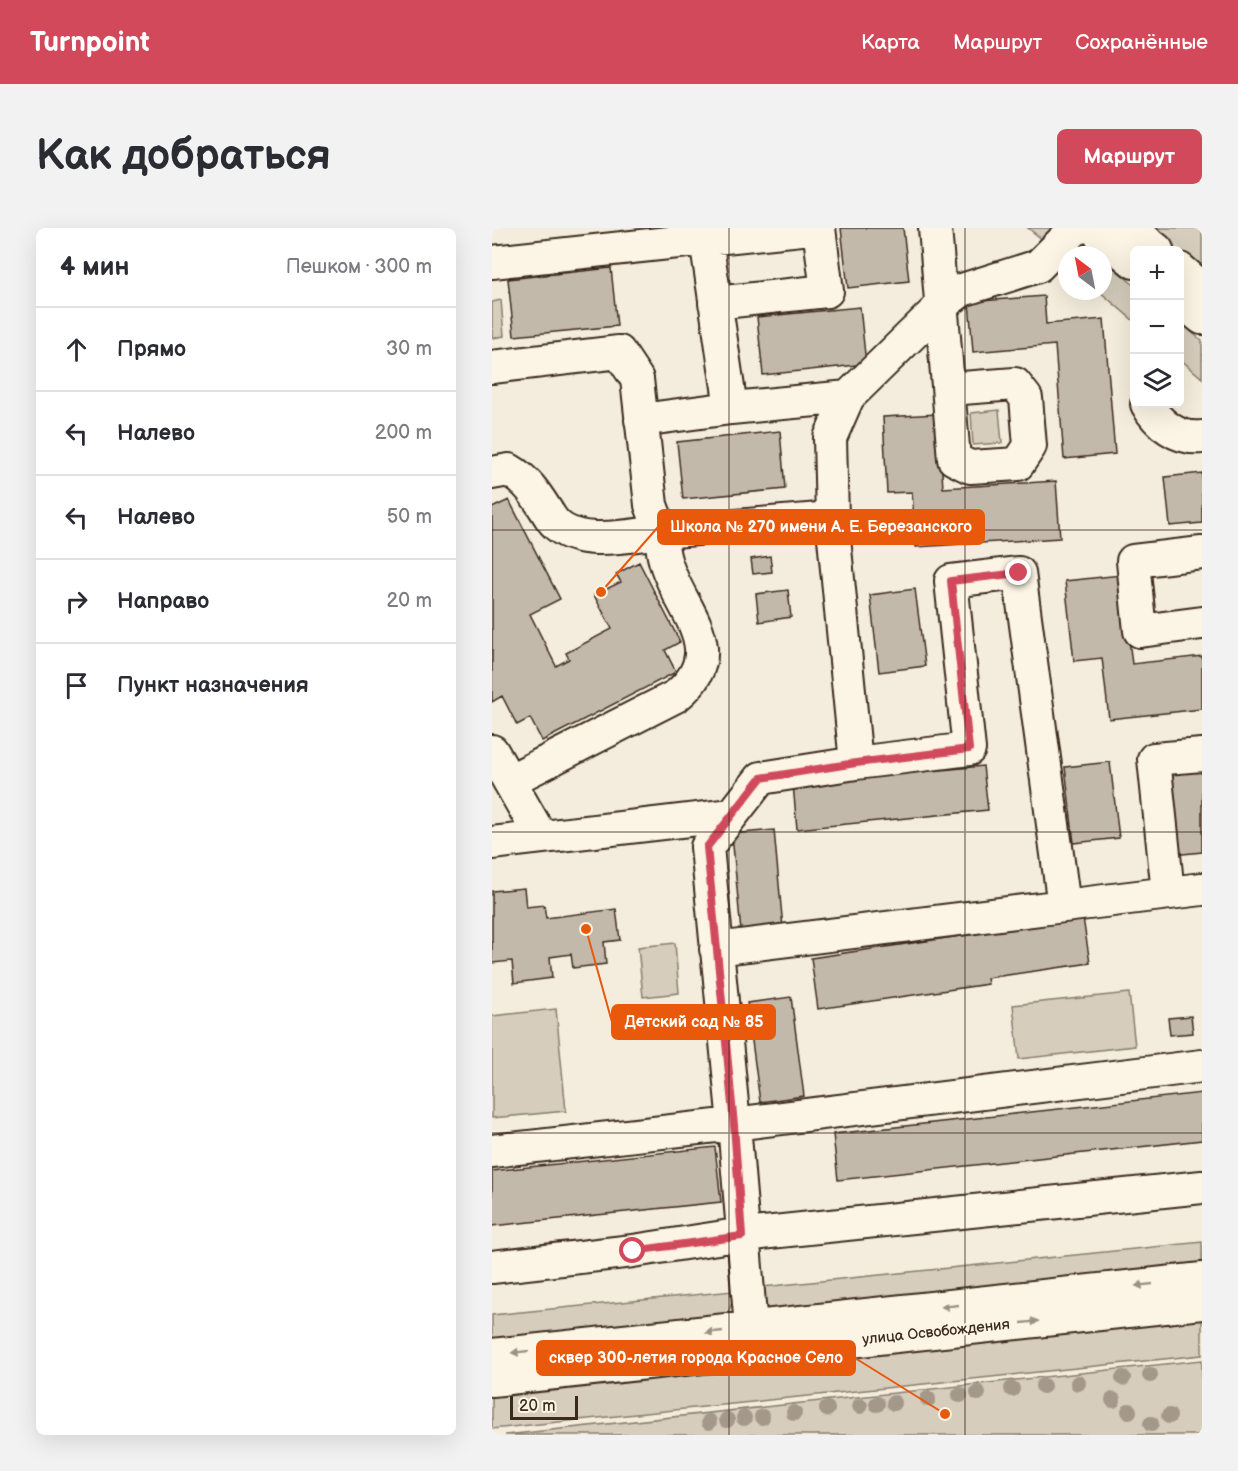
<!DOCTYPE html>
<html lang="ru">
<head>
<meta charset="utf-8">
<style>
	:root { --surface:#fff; --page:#f2f2f3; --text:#2b2b33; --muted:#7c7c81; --line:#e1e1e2; --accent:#d1495b }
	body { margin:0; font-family:"Balsamiq Sans",sans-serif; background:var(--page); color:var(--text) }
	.controls { position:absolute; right:18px; top:18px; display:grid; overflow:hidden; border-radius:9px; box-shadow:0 6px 24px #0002 }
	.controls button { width:54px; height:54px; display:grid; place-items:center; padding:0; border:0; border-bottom:2px solid var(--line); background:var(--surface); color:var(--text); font:30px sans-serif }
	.compass { position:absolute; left:566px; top:18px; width:54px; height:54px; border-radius:50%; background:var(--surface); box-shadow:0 6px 24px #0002; rotate:328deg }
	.scale { position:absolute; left:18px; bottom:15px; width:68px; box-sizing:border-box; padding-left:6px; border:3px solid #3b2a1e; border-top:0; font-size:16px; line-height:21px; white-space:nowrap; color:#3b2a1e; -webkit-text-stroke:4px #fcf5e5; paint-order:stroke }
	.stop { position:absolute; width:18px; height:18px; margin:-14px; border:4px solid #d1495b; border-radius:50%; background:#fff }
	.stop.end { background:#d1495b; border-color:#fff; box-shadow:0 2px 6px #0008 }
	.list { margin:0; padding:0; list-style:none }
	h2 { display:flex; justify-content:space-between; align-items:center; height:78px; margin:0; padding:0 24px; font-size:26px }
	h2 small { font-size:20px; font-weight:400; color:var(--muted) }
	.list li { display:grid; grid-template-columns:39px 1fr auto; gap:18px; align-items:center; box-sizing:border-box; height:84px; padding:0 24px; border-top:2px solid var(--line) }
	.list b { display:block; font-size:22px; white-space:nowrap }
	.list em { font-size:20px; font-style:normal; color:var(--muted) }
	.icon { flex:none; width:33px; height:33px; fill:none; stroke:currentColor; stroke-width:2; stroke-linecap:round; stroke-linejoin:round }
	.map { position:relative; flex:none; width:710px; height:1207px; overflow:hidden; border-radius:9px }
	header { display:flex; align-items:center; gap:36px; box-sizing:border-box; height:84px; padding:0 30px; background:var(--accent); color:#fff }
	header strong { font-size:28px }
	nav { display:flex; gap:33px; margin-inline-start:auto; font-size:21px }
	.intro { display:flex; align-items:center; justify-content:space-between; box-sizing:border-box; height:144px; padding:0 36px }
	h1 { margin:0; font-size:42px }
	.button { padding:15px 27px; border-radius:9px; background:var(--accent); color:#fff; font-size:21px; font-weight:700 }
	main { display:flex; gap:36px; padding:0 36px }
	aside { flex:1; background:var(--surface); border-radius:9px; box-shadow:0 6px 24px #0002 }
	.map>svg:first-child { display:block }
	.green { fill:#d6cdbd; stroke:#887c6e; stroke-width:1.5 }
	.building { fill:#c3b9aa; stroke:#3b2a1e; stroke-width:1.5 }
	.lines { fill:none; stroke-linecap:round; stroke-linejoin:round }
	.minor-casing { stroke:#3b2a1e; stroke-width:36 }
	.minor { stroke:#fcf5e5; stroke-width:32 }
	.tree { fill:#a4988a }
	.oneway { fill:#9c9082 }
	.route { stroke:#d1495b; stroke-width:8 }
	.grid { fill:none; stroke:#3b2a1e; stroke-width:1.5; stroke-opacity:0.55 }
	.labels { text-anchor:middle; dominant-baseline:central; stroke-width:4.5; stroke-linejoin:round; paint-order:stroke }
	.street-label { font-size:15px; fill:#3b2a1e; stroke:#fcf5e5 }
	.leader { fill:none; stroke:#e8590c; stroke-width:2 }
	.callout-dot { fill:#e8590c; stroke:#fcf5e5; stroke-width:2 }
	.callout { fill:#e8590c; stroke:#e8590c; stroke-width:2 }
	.callout-label { font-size:16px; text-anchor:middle; font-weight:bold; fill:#fff }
</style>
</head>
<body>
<header>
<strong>Turnpoint</strong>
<nav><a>Карта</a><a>Маршрут</a><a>Сохранённые</a></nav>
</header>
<div class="intro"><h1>Как добраться</h1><a class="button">Маршрут</a></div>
<main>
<aside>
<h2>4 мин<small>Пешком · 300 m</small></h2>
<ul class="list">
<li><svg class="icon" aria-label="ahead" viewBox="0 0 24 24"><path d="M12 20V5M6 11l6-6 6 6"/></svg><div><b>Прямо</b></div><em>30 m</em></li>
<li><svg class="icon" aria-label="left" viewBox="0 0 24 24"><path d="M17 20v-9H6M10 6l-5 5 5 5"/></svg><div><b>Налево</b></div><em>200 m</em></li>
<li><svg class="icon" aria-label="left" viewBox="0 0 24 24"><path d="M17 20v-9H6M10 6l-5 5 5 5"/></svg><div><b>Налево</b></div><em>50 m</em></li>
<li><svg class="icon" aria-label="right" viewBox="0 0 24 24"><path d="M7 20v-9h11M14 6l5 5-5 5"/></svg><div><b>Направо</b></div><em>20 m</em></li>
<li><svg class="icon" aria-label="arrive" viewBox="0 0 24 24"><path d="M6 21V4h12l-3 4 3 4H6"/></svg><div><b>Пункт назначения</b></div></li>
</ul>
</aside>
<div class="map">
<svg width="710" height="1207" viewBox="0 0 710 1207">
	<rect width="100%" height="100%" fill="#f4eddd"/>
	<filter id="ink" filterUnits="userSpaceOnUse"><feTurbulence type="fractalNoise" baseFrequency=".0167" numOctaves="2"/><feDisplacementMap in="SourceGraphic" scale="12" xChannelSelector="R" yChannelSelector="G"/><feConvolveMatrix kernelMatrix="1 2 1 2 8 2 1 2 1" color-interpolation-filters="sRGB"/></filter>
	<g filter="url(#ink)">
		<path class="green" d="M536 0H562L556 16Z
			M653 0H710V48L688 29V22H680Z
			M592 15 606 27H575V36L568 30 574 23Z
			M611 31 642 57V93L607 63H611Z
			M9 72 12 108 0 110V74Z
			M688 94 710 113V150L688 131Z
			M507 182 510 215 481 217 479 185Z
			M183 715 187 765 151 769 146 719Z
			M637 765 643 818 527 831 521 777Z
			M64 781 74 883 0 890V788Z
			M710 1014V1040L274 1084 261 1060Z
			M241 1063 242 1069 234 1090 0 1114V1087Z
			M710 1088V1127L0 1201V1166Z
			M710 1132V1207H13Z"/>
		<path class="building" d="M349 0H411L417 53 356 60Z
			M119 40 125 98 22 108 16 51Z
			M552 68 554 96 612 91 623 226 572 231 563 117 481 124 477 74Z
			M368 79 374 136 271 147 265 89Z
			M446 186 451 260 564 253 568 310 424 319 420 264 395 265 391 189Z
			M288 203 293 261 191 271 185 214Z
			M710 245V295L678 298 673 249Z
			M17 272 68 371 38 386 64 438 77 431 74 425 120 401 102 367 129 354 124 346 147 334 188 414 173 422 184 444 50 513 38 490 25 497 10 468 0 474V280Z
			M278 328 280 344 261 346 259 331Z
			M629 347 640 436 710 428V481L617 491 610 430 582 433 573 353Z
			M423 361 433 438 387 444 378 367Z
			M296 362 299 389 267 394 264 366Z
			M618 534 627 610 582 615 573 539Z
			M710 535V624L681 627 673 539Z
			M491 538 496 582 305 601 301 556Z
			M282 602 291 700 249 704 240 606Z
			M32 660 34 679 52 677 54 690 124 681 128 712 112 714 114 736 81 740 79 726 58 729 60 750 22 755 20 733 0 735V663Z
			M591 690 598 735 495 750 496 756 326 781 319 730Z
			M299 769 312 868 268 874 255 775Z
			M699 788 701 805 678 807 676 790Z
			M710 865V912L346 952 341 906Z
			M223 919 229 974 0 998V943Z"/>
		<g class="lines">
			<g class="minor-casing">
				<path id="minor" d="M207 0 214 11 319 0
					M443 0 462 231 478 239 526 236 538 218 534 170 523 156 457 161
					M601 0 642 34
					M638 0 665 22
					M0 34 214 11 239 180 356 169
					M688 41 710 60
					M688 72 710 90
					M223 75 335 63 327 0
					M0 139 127 124 145 151 159 277 169 304 340 290
					M655 176C665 195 686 212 710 209
					M149 192 239 180
					M0 245 17 242C38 254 46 270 59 290 80 322 138 307 169 304 170 313 170 323 173 332 185 380 241 422 184 468L17 553
					M710 325 641 333 648 403 710 395
					M0 523 49 609
					M0 615 240 587
					M676 665 662 531 710 527
					M572 678 710 661
					M224 721 572 678 527 345 459 353 477 521 364 535
					M0 923 242 896 710 838
					M0 1039 141 1023 232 1009 710 959
					M261 1124 242 896 215 619 269 550 364 535 340 290 338 210 356 169 450 77 470 62 546 38 584 0
					M0 1127 710 1051
					M0 1152 710 1075"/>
			</g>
			<use href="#minor" class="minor"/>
		</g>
		<g class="tree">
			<circle cx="658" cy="1147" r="8"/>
			<circle cx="631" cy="1150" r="8"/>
			<circle cx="586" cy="1155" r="8"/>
			<circle cx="551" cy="1158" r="8"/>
			<circle cx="520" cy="1161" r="8"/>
			<circle cx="486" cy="1165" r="8"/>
			<circle cx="468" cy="1167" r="8"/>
			<circle cx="436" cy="1171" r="8"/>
			<circle cx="621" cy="1172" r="8"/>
			<circle cx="402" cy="1175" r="8"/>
			<circle cx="385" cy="1176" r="8"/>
			<circle cx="368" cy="1178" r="8"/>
			<circle cx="335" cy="1181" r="8"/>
			<circle cx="637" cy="1183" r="8"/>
			<circle cx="302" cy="1185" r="8"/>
			<circle cx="677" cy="1188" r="8"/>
			<circle cx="270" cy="1189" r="8"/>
			<circle cx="252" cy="1190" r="8"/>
			<circle cx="235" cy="1192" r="8"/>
			<circle cx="217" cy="1194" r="8"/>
			<circle cx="659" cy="1196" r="8"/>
		</g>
		<defs><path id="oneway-solid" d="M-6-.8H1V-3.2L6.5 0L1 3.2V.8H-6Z" transform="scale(1.5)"/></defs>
		<g class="oneway">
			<use href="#oneway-solid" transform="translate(652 1057) rotate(174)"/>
			<use href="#oneway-solid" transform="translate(458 1078) rotate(174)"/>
			<use href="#oneway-solid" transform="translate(538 1094) rotate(-6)"/>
			<use href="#oneway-solid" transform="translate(222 1104) rotate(174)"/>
			<use href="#oneway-solid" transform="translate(28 1124) rotate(174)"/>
		</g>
	</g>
	<g class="lines" filter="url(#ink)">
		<path class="route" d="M141 1023 250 1008 242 897 215 619 269 550 364 535 477 521 459 353 527 345"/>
	</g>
	<path class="grid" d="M237 0V1207M473 0V1207M0 302H710M0 604H710M0 905H710"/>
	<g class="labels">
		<g class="street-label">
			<text transform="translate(444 1104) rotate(-6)">улица Освобождения</text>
		</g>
	</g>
	<path class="leader" d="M109 364L166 299M94 701L120 794M453 1186L363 1130"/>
	<g class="callout-dot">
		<circle cx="109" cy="364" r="6"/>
		<circle cx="94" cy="701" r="6"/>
		<circle cx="453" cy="1186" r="6"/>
	</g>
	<g class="callout">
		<rect x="166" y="282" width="326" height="34" rx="6"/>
		<rect x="120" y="777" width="163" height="34" rx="6"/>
		<rect x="45" y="1113" width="318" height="34" rx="6"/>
	</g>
	<g class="callout-label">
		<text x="329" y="304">Школа № 270 имени А. Е. Березанского</text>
		<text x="202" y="799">Детский сад № 85</text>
		<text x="204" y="1135">сквер 300-летия города Красное Село</text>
	</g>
</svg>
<div class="controls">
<button>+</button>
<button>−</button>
<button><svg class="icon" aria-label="layers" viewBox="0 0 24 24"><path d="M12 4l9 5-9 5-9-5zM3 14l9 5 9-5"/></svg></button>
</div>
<svg class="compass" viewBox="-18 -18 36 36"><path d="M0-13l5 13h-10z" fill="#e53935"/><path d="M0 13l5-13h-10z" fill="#7c7c81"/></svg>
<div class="scale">20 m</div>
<div class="stop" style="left:141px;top:1023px"></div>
<div class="stop end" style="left:527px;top:345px"></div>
</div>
</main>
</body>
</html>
